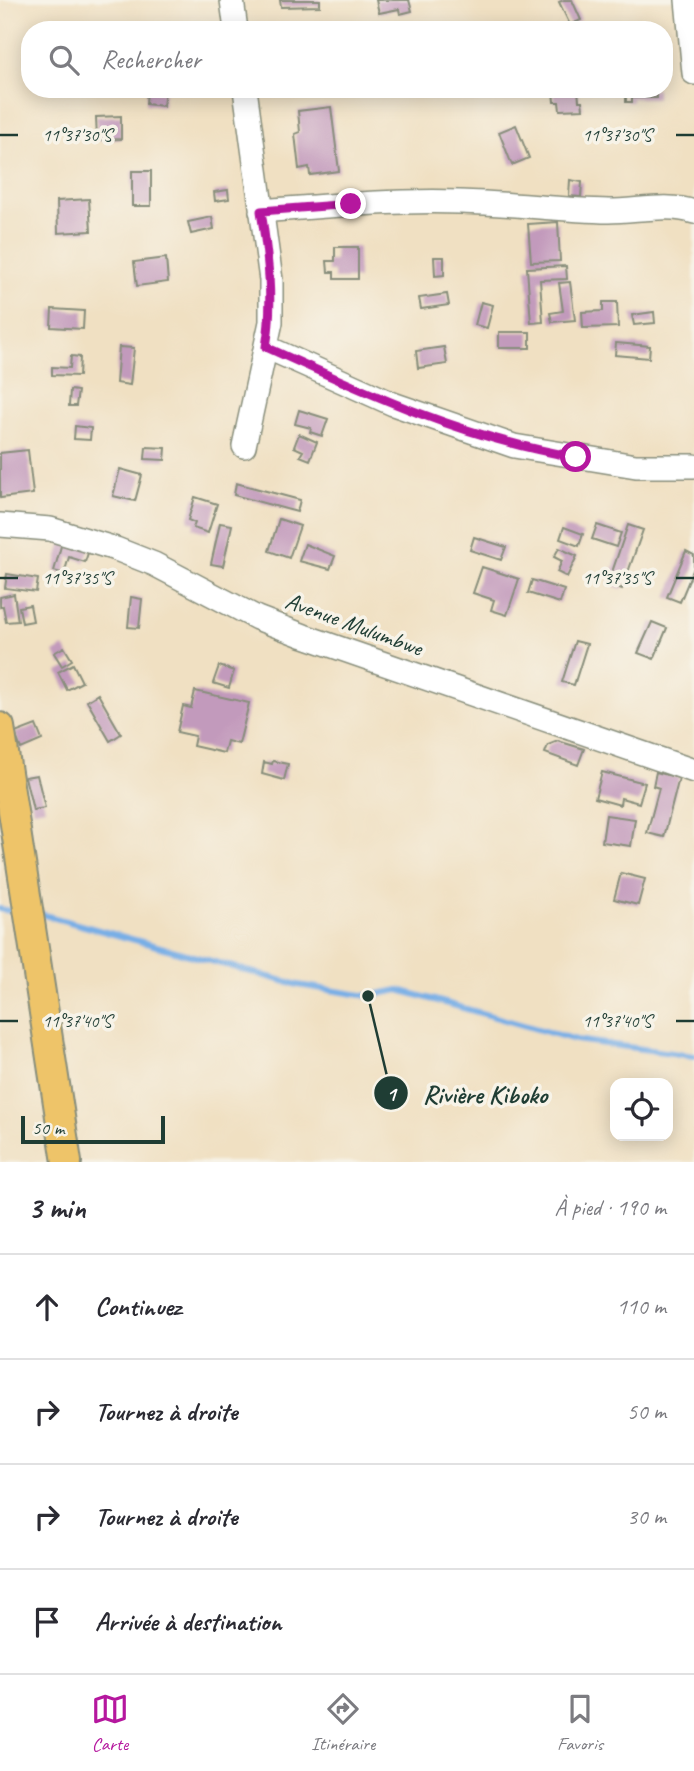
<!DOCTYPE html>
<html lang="fr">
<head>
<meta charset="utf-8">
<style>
	:root { --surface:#fff; --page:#f2f2f3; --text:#2b2b33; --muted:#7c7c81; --line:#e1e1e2; --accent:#b5179e }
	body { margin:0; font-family:Caveat,sans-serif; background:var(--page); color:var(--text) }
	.controls { position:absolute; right:21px; bottom:21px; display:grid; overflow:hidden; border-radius:14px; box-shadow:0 4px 18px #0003 }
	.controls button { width:63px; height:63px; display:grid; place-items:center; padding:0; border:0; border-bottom:2px solid var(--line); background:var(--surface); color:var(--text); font:35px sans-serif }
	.scale { position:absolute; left:21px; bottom:18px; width:144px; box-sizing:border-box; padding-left:7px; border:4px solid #1f3d34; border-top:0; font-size:19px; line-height:24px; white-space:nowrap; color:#1f3d34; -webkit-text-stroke:5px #f7f3e8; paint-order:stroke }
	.stop { position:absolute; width:21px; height:21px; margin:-16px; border:5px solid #b5179e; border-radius:50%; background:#fff }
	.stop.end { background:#b5179e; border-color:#fff; box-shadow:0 2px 7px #0008 }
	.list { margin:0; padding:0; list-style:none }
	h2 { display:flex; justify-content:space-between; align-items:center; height:91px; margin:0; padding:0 28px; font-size:30px }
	h2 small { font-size:23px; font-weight:400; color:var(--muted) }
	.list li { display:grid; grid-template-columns:46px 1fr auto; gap:21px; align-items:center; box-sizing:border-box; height:105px; padding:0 28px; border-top:2px solid var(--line) }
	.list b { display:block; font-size:26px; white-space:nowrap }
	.list em { font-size:23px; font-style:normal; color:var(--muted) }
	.icon { flex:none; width:38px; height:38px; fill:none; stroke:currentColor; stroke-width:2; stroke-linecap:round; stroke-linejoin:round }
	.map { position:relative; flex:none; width:694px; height:1162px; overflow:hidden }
	.search { position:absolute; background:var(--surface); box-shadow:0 4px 18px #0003; left:21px; right:21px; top:21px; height:77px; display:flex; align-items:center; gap:18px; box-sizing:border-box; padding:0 24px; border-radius:28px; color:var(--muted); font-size:26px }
	.sheet { height:511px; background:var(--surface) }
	nav { display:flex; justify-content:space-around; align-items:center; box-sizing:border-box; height:98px; border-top:2px solid var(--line); background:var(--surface); font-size:19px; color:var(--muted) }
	nav a { display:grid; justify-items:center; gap:4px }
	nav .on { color:var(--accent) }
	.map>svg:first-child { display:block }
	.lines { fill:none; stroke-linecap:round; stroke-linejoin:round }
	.stream { stroke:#77aee6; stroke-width:6 }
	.building { fill:#c29abc }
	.minor-casing { stroke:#888e7b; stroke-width:26 }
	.major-casing { stroke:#888e7b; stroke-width:32 }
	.minor { stroke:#fff; stroke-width:23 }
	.major { stroke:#eec469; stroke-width:28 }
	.route { stroke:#b5179e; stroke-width:9 }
	.ticks { fill:none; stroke:#1f3d34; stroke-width:2.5 }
	.labels { text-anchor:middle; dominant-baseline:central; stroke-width:7; stroke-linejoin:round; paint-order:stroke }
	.street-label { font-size:24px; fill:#1f3d34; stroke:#f7f3e8 }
	.ticks-label { font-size:18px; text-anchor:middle; fill:#1f3d34; stroke:#f7f3e8; stroke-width:7; stroke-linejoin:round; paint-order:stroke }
	.leader { fill:none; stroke:#1f3d34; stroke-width:2.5 }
	.callout-dot { fill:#1f3d34; stroke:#f7f3e8; stroke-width:2.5 }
	.mark-label { font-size:21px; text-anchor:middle; font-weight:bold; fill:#fff }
	.callout-label { font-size:26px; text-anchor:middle; font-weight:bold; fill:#1f3d34; stroke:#f7f3e8; stroke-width:7; stroke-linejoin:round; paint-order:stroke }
</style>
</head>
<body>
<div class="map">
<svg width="694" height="1162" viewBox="0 0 694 1162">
	<rect width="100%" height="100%" fill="#f7f3e8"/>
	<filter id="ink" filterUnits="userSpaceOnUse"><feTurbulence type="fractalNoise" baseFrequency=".0143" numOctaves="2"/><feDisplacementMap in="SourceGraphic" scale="14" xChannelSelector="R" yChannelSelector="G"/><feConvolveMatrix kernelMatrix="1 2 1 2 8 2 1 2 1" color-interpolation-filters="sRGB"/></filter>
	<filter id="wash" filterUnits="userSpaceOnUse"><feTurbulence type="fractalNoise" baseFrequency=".00686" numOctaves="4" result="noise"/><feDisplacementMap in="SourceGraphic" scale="28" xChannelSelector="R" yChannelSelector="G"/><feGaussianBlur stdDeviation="1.57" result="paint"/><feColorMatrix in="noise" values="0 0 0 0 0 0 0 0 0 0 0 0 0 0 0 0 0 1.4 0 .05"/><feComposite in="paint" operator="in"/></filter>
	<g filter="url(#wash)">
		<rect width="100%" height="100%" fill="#f0e0c2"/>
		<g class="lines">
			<path class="stream" d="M0 909 10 911
				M37 913 298 985 368 996 399 990 576 1040 694 1056"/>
		</g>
		<g id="blocks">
			<path class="building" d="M280 0H320V6L281 7Z
				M376 0H409L412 11 400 14 399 9 379 13Z
				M564 0H572L581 20 570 25 559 2Z
				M626 89H657V98H632V102H626Z
				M147 90 165 92 163 106 146 104Z
				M578 90 579 101H582L583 109 560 110 559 102H554L553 91Z
				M331 107 339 171 310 175 309 167 299 169 295 134 300 132 298 111Z
				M121 116V139L97 140 96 117Z
				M516 125 529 158 512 165 499 132Z
				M132 171H151V206H132Z
				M570 180 582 182 581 197 569 196Z
				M228 190 229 199 215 201 214 192Z
				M89 199 91 231 58 233 57 201Z
				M212 217 214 229 191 234 188 222Z
				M558 222 560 261 531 262 528 224Z
				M335 247H358V279H334V272H328L327 261H335Z
				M434 257H444V275L435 276Z
				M166 258 168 282 137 286 134 262Z
				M566 266 567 279 540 280 543 322 531 323 527 268Z
				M570 282 575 320 552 322 550 313 563 311 559 283Z
				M447 294 449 305 421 309 419 298Z
				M481 302 493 305 487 328 475 325Z
				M603 302H617L618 327 583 328 582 312 603 311Z
				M52 309 84 311 83 329 51 327Z
				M654 312 655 323 634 325 632 315Z
				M499 332H530V348H499Z
				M616 343 650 346 649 358 615 355Z
				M119 347 134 348 130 385 116 383Z
				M444 347 447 364 418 368 416 351Z
				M71 356 80 357 79 376 52 375V367L70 368Z
				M70 390 78 391 76 406H69Z
				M299 410 328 419 322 436 310 432 311 428 295 424Z
				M75 426 91 428 90 440 74 439Z
				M299 434 317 442 310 460 300 456 303 451 294 447Z
				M146 447 166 448 165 460 145 459Z
				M28 450 33 494 0 498V453Z
				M120 469 142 475 135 501 113 496Z
				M236 483 300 500 297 512 234 495Z
				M195 497 217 504 208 533 193 528 195 523 188 520Z
				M279 519 300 526 289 558 269 551Z
				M220 523 232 525 223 566 211 564Z
				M597 525 621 533 616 547 592 539Z
				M628 525 643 530 622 589 608 584Z
				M564 527 583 534 579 546 560 539Z
				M474 537 506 547 501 560 470 550Z
				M63 539 90 547 85 562 69 557 64 574 54 571Z
				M305 544 335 556 330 569 299 561Z
				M559 548 577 556 567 577 557 572 562 561 554 557Z
				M686 551 694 555V568L680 602 667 597Z
				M482 567 519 579 507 615 491 610 494 600 473 593Z
				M7 574 38 579 36 592 5 588Z
				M532 580 564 590 560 603 528 593Z
				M14 594 18 621 6 622 3 606 0 607V597Z
				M131 597 142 599 139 628 128 627Z
				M30 605 33 621 22 623 19 607Z
				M652 622 667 628 654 659 638 653Z
				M575 641 587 644 574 685 562 682Z
				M64 647 72 660 62 666 54 653Z
				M73 664 82 682 67 690 58 672Z
				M219 666 234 671 229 688 213 683Z
				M195 691 249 703 239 744 227 741 224 753 193 746 195 736 177 732 183 706 191 708Z
				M98 694 121 734 110 741 87 701Z
				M36 725 42 740 21 749 15 733Z
				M558 741 584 749 578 765 545 753 548 745Z
				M273 761 288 764 284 780 262 774 264 762 272 764Z
				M602 772 645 783 639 803 621 798 620 805 595 798Z
				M656 772 679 778 664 837 647 833 659 788 653 786Z
				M37 775 45 808 33 810 25 777Z
				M606 815 635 819 631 846 602 842Z
				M621 873 645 879 638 905 614 899Z"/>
		</g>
	</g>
	<g filter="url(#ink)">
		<use href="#blocks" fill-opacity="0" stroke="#888e7b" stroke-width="2"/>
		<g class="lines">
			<g class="minor-casing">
				<path id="minor" d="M232 0 236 30
					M687 0 694 73
					M261 211C327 206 393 200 460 202 509 203 559 210 609 211 637 211 668 203 694 212
					M266 347 393 404 514 446 636 466H694
					M244 446 271 322V280L245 89
					M0 525 50 529 116 549 154 564 257 618 304 636 694 771"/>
			</g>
			<g class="major-casing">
				<path id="major" d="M0 727 67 1162"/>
			</g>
			<use href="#minor" class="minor"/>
			<use href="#major" class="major"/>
		</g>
	</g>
	<g class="lines" filter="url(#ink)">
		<path class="route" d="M351 204 261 211C268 257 274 301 266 347 366 393 466 439 576 457"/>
	</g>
	<path class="ticks" d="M0 135H18M676 135H694M0 578H18M676 578H694M0 1021H18M676 1021H694"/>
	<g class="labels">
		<g class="street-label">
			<text transform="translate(354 624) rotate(20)">Avenue Mulumbwe</text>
		</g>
	</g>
	<g class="ticks-label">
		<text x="77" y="141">11°37'30"S</text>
		<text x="617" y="141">11°37'30"S</text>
		<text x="77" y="584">11°37'35"S</text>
		<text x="617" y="584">11°37'35"S</text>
		<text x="77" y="1027">11°37'40"S</text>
		<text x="617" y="1027">11°37'40"S</text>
	</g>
	<path class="leader" d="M368 996L391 1093"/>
	<g class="callout-dot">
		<circle cx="368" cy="996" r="7"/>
		<circle cx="391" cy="1093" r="18"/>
	</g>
	<g class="mark-label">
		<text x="391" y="1101">1</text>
	</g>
	<g class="callout-label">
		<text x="485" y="1103">Rivière Kiboko</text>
	</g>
</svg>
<div class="controls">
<button><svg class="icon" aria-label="locate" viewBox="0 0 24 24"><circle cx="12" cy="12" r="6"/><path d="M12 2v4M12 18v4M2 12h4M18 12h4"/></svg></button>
</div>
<div class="scale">50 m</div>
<div class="stop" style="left:576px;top:457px"></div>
<div class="stop end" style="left:351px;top:204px"></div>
<div class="search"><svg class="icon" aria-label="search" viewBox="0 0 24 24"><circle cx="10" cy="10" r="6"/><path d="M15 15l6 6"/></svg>Rechercher</div>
</div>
<section class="sheet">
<h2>3 min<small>À pied · 190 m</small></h2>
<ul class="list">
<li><svg class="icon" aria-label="ahead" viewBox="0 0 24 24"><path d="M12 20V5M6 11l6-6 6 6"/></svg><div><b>Continuez</b></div><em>110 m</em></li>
<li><svg class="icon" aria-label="right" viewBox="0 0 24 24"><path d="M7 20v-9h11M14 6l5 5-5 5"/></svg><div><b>Tournez à droite</b></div><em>50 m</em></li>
<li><svg class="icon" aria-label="right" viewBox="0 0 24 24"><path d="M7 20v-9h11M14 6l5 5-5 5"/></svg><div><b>Tournez à droite</b></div><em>30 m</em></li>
<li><svg class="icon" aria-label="arrive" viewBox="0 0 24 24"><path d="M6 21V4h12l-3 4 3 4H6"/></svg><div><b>Arrivée à destination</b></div></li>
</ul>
</section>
<nav>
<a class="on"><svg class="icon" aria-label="map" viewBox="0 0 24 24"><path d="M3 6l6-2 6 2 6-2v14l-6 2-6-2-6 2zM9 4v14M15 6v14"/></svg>Carte</a>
<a><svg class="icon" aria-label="directions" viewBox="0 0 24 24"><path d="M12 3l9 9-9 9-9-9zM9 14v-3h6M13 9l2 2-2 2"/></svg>Itinéraire</a>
<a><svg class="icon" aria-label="saved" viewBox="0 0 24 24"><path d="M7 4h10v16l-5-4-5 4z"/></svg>Favoris</a>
</nav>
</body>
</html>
